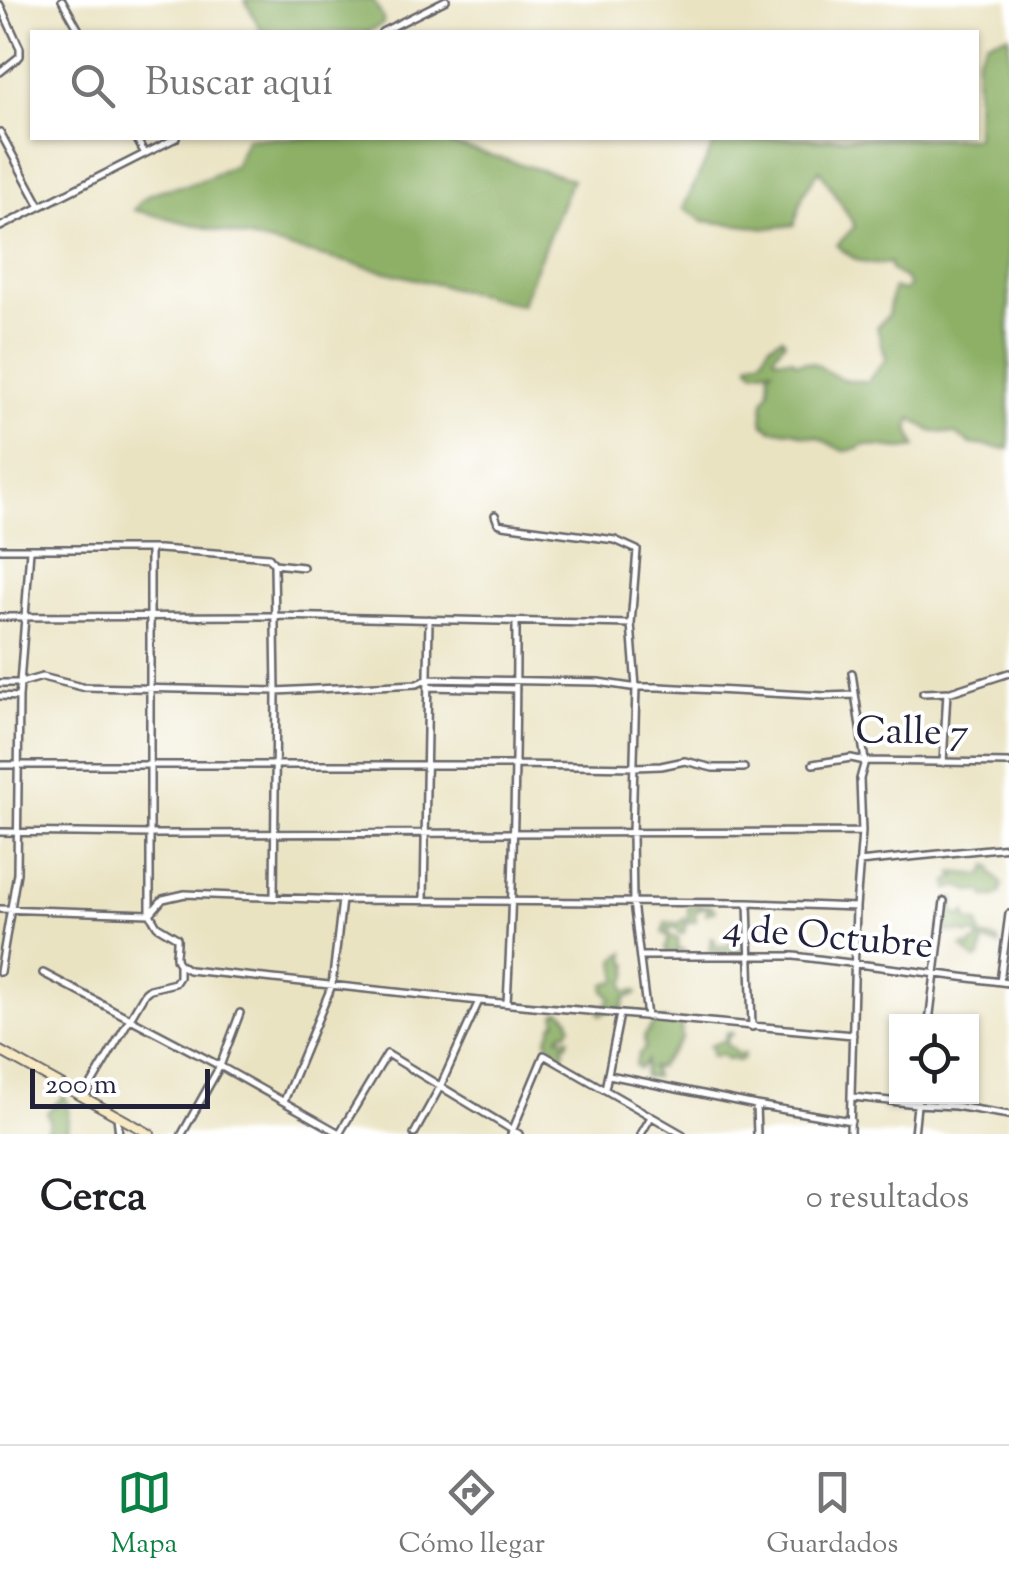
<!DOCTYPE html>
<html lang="es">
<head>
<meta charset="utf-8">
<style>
	:root { --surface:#fff; --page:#f6f6f6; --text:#202124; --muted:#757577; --line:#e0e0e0; --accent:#0b8043 }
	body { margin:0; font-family:"Sorts Mill Goudy",serif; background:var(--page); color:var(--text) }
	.controls { position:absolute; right:30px; bottom:30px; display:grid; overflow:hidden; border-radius:0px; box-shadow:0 2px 8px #0004 }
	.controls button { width:90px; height:90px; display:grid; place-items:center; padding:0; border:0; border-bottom:2px solid var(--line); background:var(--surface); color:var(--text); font:50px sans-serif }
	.scale { position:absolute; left:30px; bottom:25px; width:180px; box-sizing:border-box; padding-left:10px; border:5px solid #22223b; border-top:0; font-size:28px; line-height:35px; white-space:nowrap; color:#22223b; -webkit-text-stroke:8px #fff; paint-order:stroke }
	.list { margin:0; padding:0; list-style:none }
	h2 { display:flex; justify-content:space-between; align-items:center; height:130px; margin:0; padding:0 40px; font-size:42px }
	h2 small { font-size:32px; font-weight:400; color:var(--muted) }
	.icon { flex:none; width:55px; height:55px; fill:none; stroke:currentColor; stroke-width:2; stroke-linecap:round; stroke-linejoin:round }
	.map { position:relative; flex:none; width:1009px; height:1134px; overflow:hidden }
	.search { position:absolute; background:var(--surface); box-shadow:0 2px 8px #0004; left:30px; right:30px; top:30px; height:110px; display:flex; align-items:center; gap:25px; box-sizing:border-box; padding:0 35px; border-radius:0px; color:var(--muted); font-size:38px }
	.sheet { height:310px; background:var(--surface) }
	nav { display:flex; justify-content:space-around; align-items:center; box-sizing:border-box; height:140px; border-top:2px solid var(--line); background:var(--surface); font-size:28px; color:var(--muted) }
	nav a { display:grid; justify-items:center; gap:5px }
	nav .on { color:var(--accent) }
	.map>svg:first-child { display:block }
	.forest { fill:#8db066; stroke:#586950; stroke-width:2.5 }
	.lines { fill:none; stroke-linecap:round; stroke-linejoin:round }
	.street-casing { stroke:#68666a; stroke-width:10 }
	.secondary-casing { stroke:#68666a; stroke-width:12 }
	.street { stroke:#fff; stroke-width:5 }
	.secondary { stroke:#f7e9c3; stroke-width:8 }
	.labels { text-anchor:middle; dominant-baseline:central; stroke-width:8; stroke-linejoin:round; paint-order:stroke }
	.street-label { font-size:38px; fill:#22223b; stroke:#fff }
</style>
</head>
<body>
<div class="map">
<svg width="1009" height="1134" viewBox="0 0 1009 1134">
	<rect width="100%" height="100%" fill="#fff"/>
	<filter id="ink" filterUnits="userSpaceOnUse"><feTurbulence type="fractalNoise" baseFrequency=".01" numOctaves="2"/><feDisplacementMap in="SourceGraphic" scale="20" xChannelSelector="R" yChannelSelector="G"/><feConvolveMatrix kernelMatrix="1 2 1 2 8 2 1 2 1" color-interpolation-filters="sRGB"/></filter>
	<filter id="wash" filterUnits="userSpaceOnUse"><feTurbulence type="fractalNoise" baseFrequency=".0048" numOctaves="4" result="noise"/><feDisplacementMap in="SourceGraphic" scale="40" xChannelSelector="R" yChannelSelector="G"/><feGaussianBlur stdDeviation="2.25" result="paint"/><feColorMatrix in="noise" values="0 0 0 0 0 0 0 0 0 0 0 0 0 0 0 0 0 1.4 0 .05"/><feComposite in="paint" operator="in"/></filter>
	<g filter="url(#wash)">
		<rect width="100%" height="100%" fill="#eae3c2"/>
		<path class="forest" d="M245 0H373L383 18V24L367 32H262Z
			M1009 35V449L971 444 955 434 931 431 911 418 909 429 916 447 901 449 865 445 858 449 843 451 817 437 803 435 793 431 772 430 764 425 762 420 764 400 769 391V370L774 368 754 371 750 366V362L762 358 769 345 782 337 785 341 774 355 775 358 793 359 796 363C819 358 823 373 842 379 850 381 859 381 867 382L886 359 877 327 888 315 893 288 903 291 909 287 905 278 891 270 890 263C866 267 854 261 837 245L855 226 820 170 804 192 794 225 767 228 704 221 683 208 717 138H807L818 140 830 138H976L977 58 987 41Z
			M247 138H430L572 179 521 305 134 210C152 186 165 191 190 184 206 180 221 171 235 165Z
			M988 865 991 867 992 873 1002 884 1000 894 995 897H985L983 891 973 892 958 886 948 890V881L956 878 952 875 953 872 983 875Z
			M954 898 955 903 952 906 955 913 961 917 966 912 968 921 978 923 981 936 998 940 1000 946 984 941 980 958 975 960 962 947 966 945 971 948V943L980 941 974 933 969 935 963 932H945L947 919 944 914 945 910 950 908 946 904 947 901Z
			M691 905 712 906 715 911 706 914 708 909 704 907 695 912 696 921 686 923 684 933 680 934 677 928H669V935L678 939 677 948 686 951 668 953 666 948 669 937 663 933 666 922 680 923 683 919H688V907Z
			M744 919 747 925 743 950 733 954 710 952 711 937 714 938 715 946H727L735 939V932L741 930Z
			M625 952 626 963 629 965 628 976 624 982 625 992 636 991 637 994 625 998 623 1008 611 1009 601 1015 597 1008 605 1006 611 998 604 990 605 984 618 980 615 960Z
			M559 1011C567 1012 569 1019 571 1025L567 1032H563L558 1037 569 1038 567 1044H563L565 1051 561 1055 556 1054 555 1049 547 1041 553 1024 557 1021 555 1014Z
			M657 1020 675 1022 681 1025 682 1038 658 1068 651 1067 655 1077H644L646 1061 639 1069 635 1065 639 1054 645 1048 644 1036Z
			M730 1032 733 1034 727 1038V1046L733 1048 736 1054H744L743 1059 736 1061 734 1058 727 1059 721 1054 715 1057 711 1055 712 1050 709 1046 725 1040 726 1034Z
			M64 1096 69 1104 67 1134H41L46 1132 50 1121 47 1112Z"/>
	</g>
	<g filter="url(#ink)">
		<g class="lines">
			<g class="street-casing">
				<path id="street" d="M62 0 80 32
					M0 5 20 48V56L0 72
					M382 32 446 0
					M0 132 40 206
					M136 138 144 152
					M0 227 176 138
					M495 515 498 523 503 525 615 540 637 550 631 624 636 687 632 833 633 902 647 1017
					M0 549H159L269 557 274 564 303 567
					M150 549V914L157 926 177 938C178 957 169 960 189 970L479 1001 853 1035
					M274 564 276 691 417 684 428 679 598 682 631 687H659L825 696 855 695
					M0 617 276 616 631 624
					M0 683H21L42 677 82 687 276 691 274 896
					M429 687 516 689
					M923 693 951 692 1009 673
					M0 696 19 697
					M943 763 947 692
					M813 764 851 758 865 761 1009 763
					M0 765H516L635 767 661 766 685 761 713 768H744
					M0 832 151 834 862 832
					M859 862 1009 847
					M424 900 429 619
					M748 903 752 1027
					M0 909 150 914 163 899 185 894 342 900 748 903 856 907
					M641 956H794L1009 983
					M0 972 17 873 19 697 30 550
					M43 973 220 1066 341 1134
					M1000 982 1009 914
					M507 1003C514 876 516 749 516 622
					M929 1022 944 901
					M609 1075 756 1105 851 1121
					M605 1089 620 1014
					M84 1097 145 993 150 989 175 983 179 977V965
					M853 1097 917 1104 955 1106 1009 1115
					M284 1101 332 985 342 900
					M756 1105 757 1134
					M117 1117 119 1134
					M182 1134 220 1066 240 1013
					M339 1134 387 1054 519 1134
					M414 1134 440 1087 479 1001
					M511 1134 544 1055 682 1134
					M641 1134 651 1117
					M850 1134 856 907 862 832 860 779 865 761 852 673
					M914 1134 918 1096"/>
			</g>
			<g class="secondary-casing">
				<path id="secondary" d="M0 1051 150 1134"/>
			</g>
			<use href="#street" class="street"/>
			<use href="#secondary" class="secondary"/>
		</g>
	</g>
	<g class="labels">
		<g class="street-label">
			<text transform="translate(912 734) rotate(1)">Calle 7</text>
			<text transform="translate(828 939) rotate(5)">4 de Octubre</text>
		</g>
	</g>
</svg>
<div class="controls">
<button><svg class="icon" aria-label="locate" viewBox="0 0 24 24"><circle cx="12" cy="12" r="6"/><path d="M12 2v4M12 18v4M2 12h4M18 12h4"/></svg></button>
</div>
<div class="scale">200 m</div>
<div class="search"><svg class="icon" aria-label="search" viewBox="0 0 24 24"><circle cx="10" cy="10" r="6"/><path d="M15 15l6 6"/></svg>Buscar aquí</div>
</div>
<section class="sheet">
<h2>Cerca<small>0 resultados</small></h2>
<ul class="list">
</ul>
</section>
<nav>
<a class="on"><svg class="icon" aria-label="map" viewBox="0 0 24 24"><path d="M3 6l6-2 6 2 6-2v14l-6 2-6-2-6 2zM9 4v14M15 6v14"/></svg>Mapa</a>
<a><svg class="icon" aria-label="directions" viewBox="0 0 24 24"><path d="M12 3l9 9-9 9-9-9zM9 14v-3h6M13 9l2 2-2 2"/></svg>Cómo llegar</a>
<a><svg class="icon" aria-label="saved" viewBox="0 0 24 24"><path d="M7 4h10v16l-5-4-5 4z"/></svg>Guardados</a>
</nav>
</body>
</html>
